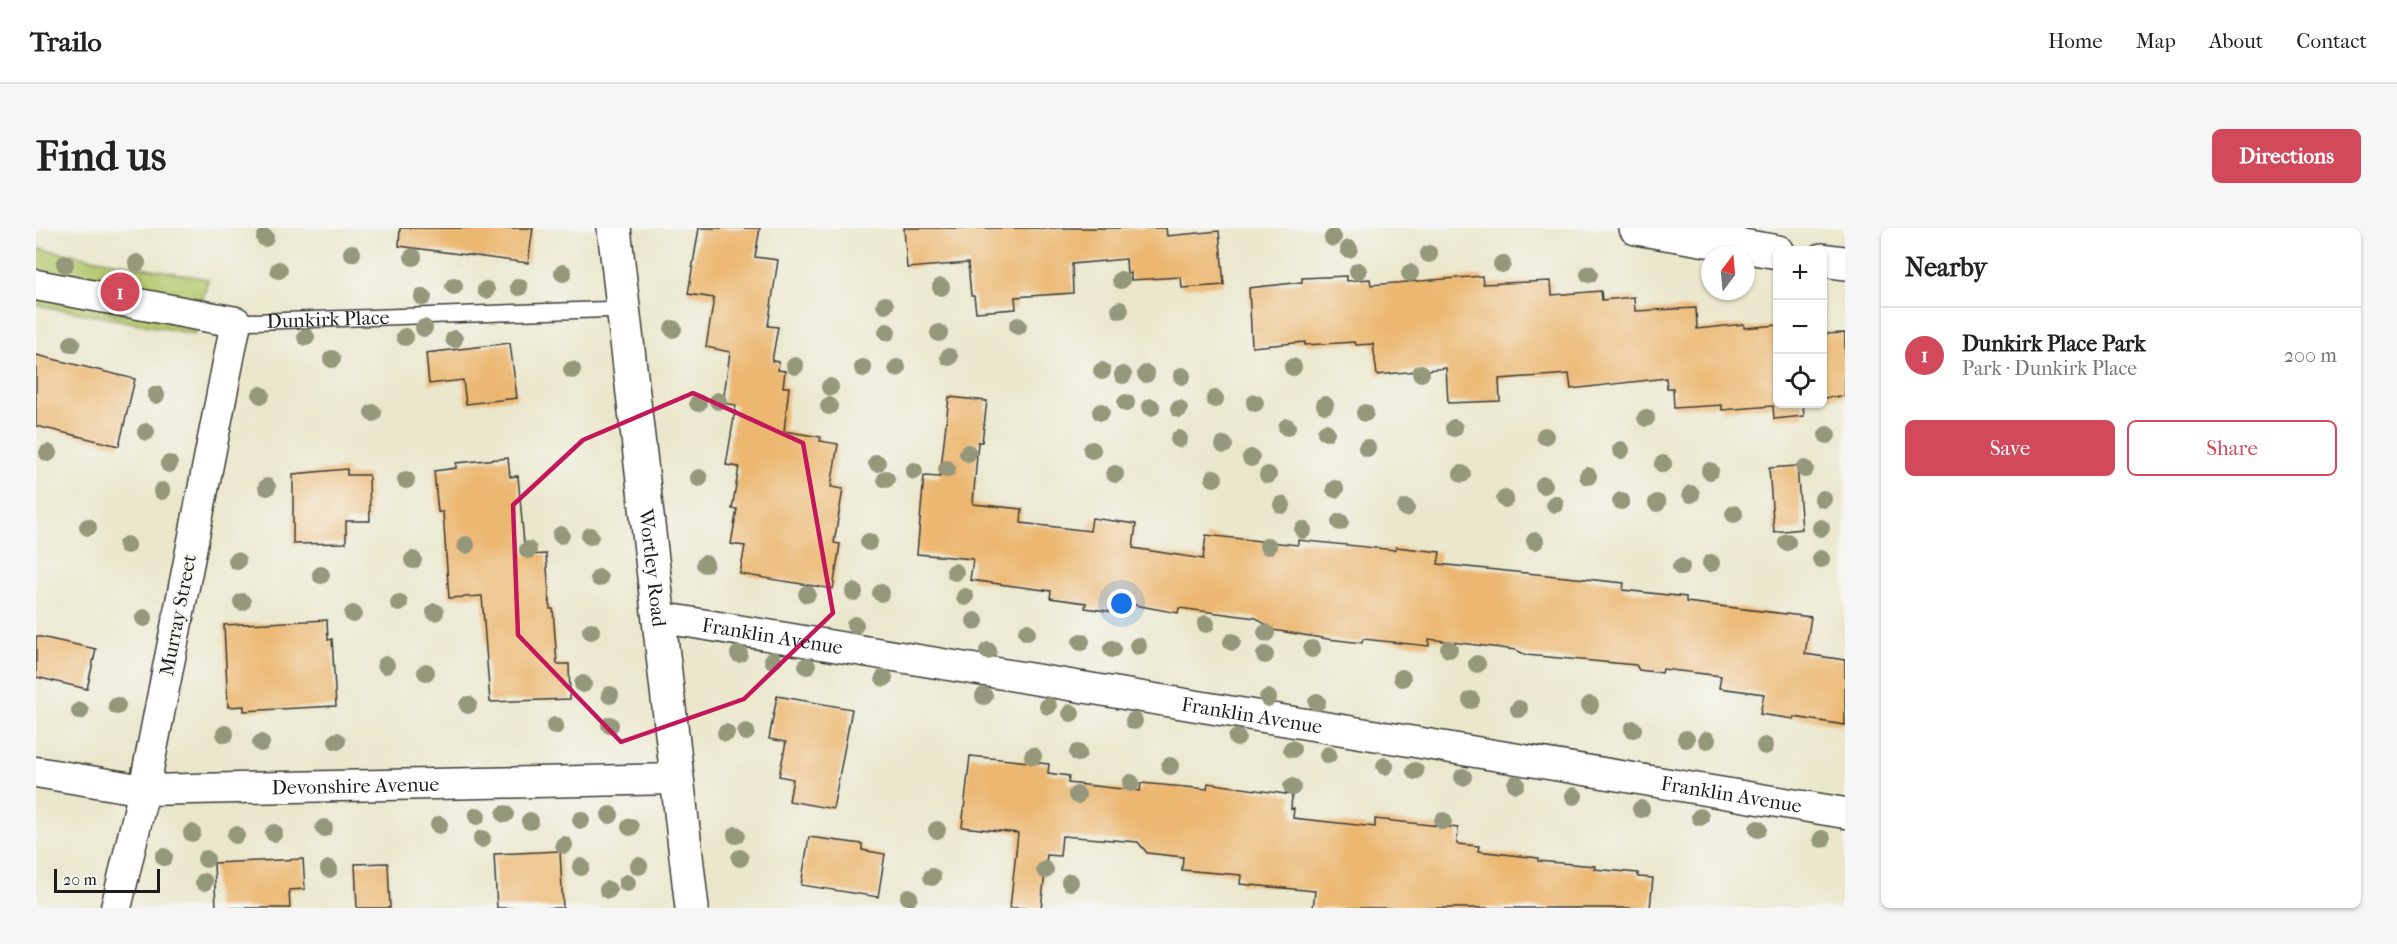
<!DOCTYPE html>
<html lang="en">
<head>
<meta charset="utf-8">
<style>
	:root { --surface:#fff; --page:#f6f6f6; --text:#222; --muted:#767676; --line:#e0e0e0; --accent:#d1495b }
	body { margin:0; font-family:"IM FELL French Canon",serif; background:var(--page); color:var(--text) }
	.controls { position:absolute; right:18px; top:18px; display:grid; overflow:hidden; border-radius:9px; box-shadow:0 2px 4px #0004 }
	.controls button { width:54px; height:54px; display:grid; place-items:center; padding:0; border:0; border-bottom:2px solid var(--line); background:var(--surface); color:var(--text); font:30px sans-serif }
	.compass { position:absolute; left:1665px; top:18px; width:54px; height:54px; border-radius:50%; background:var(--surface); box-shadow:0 2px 4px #0004; rotate:16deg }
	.scale { position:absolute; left:18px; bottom:15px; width:106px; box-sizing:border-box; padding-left:6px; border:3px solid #1c1c1c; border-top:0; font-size:16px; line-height:21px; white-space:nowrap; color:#1c1c1c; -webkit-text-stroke:4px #f6f6f2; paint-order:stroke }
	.you { position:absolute; left:1086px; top:376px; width:21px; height:21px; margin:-15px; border:4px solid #fff; border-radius:50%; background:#1a73e8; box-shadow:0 0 0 9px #1a73e833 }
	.badge { display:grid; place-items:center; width:39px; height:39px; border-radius:50%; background:var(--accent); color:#fff; font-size:20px; font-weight:700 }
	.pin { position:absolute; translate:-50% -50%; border:3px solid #fff; box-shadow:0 2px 6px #0006 }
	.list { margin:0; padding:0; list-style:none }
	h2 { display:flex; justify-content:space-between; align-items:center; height:78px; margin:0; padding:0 24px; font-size:26px }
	h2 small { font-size:20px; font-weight:400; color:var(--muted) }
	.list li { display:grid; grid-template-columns:39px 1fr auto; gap:18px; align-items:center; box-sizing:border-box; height:96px; padding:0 24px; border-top:2px solid var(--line) }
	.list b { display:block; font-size:22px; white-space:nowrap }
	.list p { margin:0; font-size:20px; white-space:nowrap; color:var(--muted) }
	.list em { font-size:20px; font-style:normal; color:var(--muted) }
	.actions { display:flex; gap:12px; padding:18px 24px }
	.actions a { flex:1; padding:14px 0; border:2px solid var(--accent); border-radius:9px; text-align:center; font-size:21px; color:var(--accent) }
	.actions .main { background:var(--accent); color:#fff }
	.icon { flex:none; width:33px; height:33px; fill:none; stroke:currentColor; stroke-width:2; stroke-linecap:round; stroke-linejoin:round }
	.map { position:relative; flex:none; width:1809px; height:680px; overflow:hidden; border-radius:9px }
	header { display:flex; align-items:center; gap:36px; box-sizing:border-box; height:84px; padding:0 30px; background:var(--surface); border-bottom:2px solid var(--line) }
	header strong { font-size:28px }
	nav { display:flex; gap:33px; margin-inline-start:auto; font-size:21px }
	.intro { display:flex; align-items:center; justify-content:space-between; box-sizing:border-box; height:144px; padding:0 36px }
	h1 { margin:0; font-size:42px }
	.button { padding:15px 27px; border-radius:9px; background:var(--accent); color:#fff; font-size:21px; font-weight:700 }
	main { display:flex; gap:36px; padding:0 36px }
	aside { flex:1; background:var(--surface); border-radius:9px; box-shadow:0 2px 4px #0004 }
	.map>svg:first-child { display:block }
	.green { fill:#b2c66b; stroke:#677144; stroke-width:1.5 }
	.building { fill:#ecb771 }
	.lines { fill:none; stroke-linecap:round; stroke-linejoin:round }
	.lane-casing { stroke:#3b3a36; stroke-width:18 }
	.street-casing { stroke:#3b3a36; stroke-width:33 }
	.secondary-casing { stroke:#3b3a36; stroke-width:36 }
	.lane { stroke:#fff; stroke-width:15 }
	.street { stroke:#fff; stroke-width:30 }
	.secondary { stroke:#fff; stroke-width:33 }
	.tree { fill:#96987b }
	.marked { fill:none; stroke:#c2185b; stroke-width:4.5; stroke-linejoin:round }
	.labels { text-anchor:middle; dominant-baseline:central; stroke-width:4.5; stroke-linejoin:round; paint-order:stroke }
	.street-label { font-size:20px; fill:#1c1c1c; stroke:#f6f6f2 }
</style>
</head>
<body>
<header>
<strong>Trailo</strong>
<nav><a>Home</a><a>Map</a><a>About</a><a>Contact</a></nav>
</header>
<div class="intro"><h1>Find us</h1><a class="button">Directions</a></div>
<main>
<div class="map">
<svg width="1809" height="680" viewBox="0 0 1809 680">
	<rect width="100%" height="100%" fill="#f6f6f2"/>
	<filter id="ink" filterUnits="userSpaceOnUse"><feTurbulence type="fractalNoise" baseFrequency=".0167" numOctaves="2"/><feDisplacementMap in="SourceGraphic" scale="12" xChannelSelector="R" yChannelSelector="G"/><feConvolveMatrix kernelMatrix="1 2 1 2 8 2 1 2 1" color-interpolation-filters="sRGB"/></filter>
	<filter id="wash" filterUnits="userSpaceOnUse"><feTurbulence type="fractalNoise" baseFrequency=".008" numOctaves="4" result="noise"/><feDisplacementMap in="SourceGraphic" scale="24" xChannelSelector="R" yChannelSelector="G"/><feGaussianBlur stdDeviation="1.35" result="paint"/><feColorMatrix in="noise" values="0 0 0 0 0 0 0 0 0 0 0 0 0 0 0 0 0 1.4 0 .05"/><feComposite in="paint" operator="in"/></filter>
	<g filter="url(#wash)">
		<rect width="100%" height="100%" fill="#ebe7cc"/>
		<path class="green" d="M0 20 172 51 158 106 0 77Z"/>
		<g id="blocks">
			<path class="building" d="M364 0H497L492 35 363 18Z
				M663 0H724L719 29 742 32 732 98 742 99 736 133 743 134 742 142 749 143 747 159H753L748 203 785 209 784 213 802 216 795 259 807 261 798 315 804 316 797 361 704 346 709 318 695 316 701 281H696L703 239 690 237 700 177 687 175 694 124 670 119 678 70 652 66Z
				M868 0H1130L1131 8 1183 3 1188 57 1146 60 1145 49 1095 52V45L1091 46 1090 31 1036 36 1037 65 979 69 980 81 940 84 938 68H935L932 35 871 40Z
				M1311 48V53L1334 51 1335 57 1446 48 1447 56 1515 53 1516 67 1565 63 1566 72 1598 69 1599 83 1660 80 1661 101 1708 96V100L1742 97V176H1767L1768 188 1738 191 1737 178 1686 182V177L1638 180 1637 160H1631L1630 150 1535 161 1533 146 1463 151 1464 173 1412 175 1410 140 1341 147 1337 116 1320 117 1319 114 1269 117V114L1216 119 1213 60 1266 54V50Z
				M1809 105V168L1786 170V106Z
				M474 115 481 170 430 176 427 152 393 156 390 125Z
				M0 127 99 151 83 218 0 198Z
				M913 169 951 173 946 214H942L937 276 986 281 985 295 1054 303 1056 290 1100 296 1097 320 1167 331 1170 307 1262 317V312L1359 322 1360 319 1404 324 1402 336 1588 355 1587 362 1650 369V374L1775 389 1769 426 1809 432V497L1758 489V491L1724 486 1728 466 1683 460 1685 448 1627 441 1626 445 1603 442 1600 437 1490 427 1480 422 1393 411V418L1327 411 1326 415 1292 411 1237 402 1220 390 1143 380 1142 385 1087 375 1086 385 1049 380 1050 375 1014 370 1015 363 934 352 937 331 881 326 888 248 904 249Z
				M472 230 474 249 482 248 489 327 510 326 514 381H517L521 436H533L534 471 454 474 446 368 413 370 407 284H402L398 243 420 240V235Z
				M1761 238 1766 301 1738 304 1733 240Z
				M311 241V247H333L334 293H310V315L257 316V246Z
				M291 392 292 412 296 411 300 478 208 483V478L192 479 188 397Z
				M0 408 60 421 51 461 0 449Z
				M741 468 816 481 797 581 753 573 757 551 743 548 750 514 733 511Z
				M934 528 1013 536 1012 545 1033 548 1032 555 1104 563 1105 555 1171 561 1172 555 1256 567 1255 581 1258 580 1257 590 1339 599V591L1422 600 1421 616 1443 618 1442 623 1502 630V633L1559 638 1558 641 1602 645V649L1617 650 1614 680H1277L1279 663 1204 656 1205 647 1146 642 1147 629 1111 625 1102 614 1026 608 1024 628 1011 627 1005 680H974L982 605 926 599Z
				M773 609 826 616V622L849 626 842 669 765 657Z
				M524 623 527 680H461L458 626Z
				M267 631 269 661 253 662 254 680H180L178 635Z
				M352 635 354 680H321L319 636Z"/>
		</g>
	</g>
	<g filter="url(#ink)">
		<use href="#blocks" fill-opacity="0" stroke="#3b3a36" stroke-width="1.5"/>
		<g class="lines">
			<g class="lane-casing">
				<g id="lane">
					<path id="s1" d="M200 94 587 81"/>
				</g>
			</g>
			<g class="street-casing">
				<g id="street">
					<path d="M0 57 200 94 108 562 80 680"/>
					<path id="s2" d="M622 389 1809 585"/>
					<path id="s3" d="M0 544 108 562 641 551"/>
				</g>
			</g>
			<g class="secondary-casing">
				<g id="secondary">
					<path id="s4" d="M578 0 656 680"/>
					<path d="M1600 0 1742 24"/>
					<path d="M1786 32 1809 35"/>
				</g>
			</g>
			<use href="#lane" class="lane"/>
			<use href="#street" class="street"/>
			<use href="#secondary" class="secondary"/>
		</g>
		<g class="tree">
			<circle cx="229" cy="10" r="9"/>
			<circle cx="1297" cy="10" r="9"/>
			<circle cx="1313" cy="21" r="9"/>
			<circle cx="316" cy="25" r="9"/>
			<circle cx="1393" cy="26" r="9"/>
			<circle cx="377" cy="29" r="9"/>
			<circle cx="101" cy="35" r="9"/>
			<circle cx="29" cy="36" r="9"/>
			<circle cx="1466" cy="36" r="9"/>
			<circle cx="243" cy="42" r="9"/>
			<circle cx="1322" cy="43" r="9"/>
			<circle cx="527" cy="45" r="9"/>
			<circle cx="1374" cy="45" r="9"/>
			<circle cx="1553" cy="46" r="9"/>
			<circle cx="1085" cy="52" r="9"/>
			<circle cx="418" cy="58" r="9"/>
			<circle cx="483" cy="59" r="9"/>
			<circle cx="905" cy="59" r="9"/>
			<circle cx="450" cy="62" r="9"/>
			<circle cx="387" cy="69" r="9"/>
			<circle cx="849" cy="77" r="9"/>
			<circle cx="1084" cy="82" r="9"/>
			<circle cx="982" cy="98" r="9"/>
			<circle cx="388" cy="100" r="9"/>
			<circle cx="637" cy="101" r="9"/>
			<circle cx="851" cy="104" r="9"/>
			<circle cx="903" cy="105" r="9"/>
			<circle cx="270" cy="109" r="9"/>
			<circle cx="369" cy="109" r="9"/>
			<circle cx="418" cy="111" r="9"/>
			<circle cx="36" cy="116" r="9"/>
			<circle cx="913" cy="129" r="9"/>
			<circle cx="296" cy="131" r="9"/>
			<circle cx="759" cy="138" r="9"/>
			<circle cx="1257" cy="139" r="9"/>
			<circle cx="827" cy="140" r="9"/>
			<circle cx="861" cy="140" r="9"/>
			<circle cx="536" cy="142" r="9"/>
			<circle cx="1066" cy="143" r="9"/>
			<circle cx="1385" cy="145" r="9"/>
			<circle cx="1110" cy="146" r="9"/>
			<circle cx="1087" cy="147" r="9"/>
			<circle cx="1146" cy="148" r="9"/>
			<circle cx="794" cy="159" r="9"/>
			<circle cx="120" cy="167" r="9"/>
			<circle cx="225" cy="167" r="9"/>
			<circle cx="1179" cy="171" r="9"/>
			<circle cx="682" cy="173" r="9"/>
			<circle cx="662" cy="175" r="9"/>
			<circle cx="1090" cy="175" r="9"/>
			<circle cx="1219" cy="175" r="9"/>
			<circle cx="1289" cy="177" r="9"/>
			<circle cx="793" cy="178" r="9"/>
			<circle cx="1115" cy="179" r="9"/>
			<circle cx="1143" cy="181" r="9"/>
			<circle cx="1065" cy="184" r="9"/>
			<circle cx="337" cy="185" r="9"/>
			<circle cx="1329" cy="185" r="9"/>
			<circle cx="1610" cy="190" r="9"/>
			<circle cx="1251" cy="199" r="9"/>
			<circle cx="1418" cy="200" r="9"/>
			<circle cx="110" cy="204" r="9"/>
			<circle cx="1290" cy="204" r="9"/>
			<circle cx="1791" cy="207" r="9"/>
			<circle cx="1509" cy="208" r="9"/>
			<circle cx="1143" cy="211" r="9"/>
			<circle cx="1188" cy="217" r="9"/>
			<circle cx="1331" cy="220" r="9"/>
			<circle cx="1056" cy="222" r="9"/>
			<circle cx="1585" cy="222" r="9"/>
			<circle cx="12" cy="225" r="9"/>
			<circle cx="932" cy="225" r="9"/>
			<circle cx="1215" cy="230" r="9"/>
			<circle cx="841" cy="235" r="9"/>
			<circle cx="133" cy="236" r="9"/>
			<circle cx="1627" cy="236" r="9"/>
			<circle cx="911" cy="241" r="9"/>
			<circle cx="1769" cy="241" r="9"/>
			<circle cx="878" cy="243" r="9"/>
			<circle cx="1674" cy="243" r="9"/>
			<circle cx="1079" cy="246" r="9"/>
			<circle cx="1426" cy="246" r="9"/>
			<circle cx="1232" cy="247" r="9"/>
			<circle cx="1552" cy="248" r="9"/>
			<circle cx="663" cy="250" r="9"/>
			<circle cx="1178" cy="250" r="9"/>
			<circle cx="850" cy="251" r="9"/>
			<circle cx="370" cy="252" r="9"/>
			<circle cx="1508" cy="257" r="9"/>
			<circle cx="231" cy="259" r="9"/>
			<circle cx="1299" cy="261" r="9"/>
			<circle cx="126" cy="263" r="9"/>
			<circle cx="1655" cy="266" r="9"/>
			<circle cx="1469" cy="271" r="9"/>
			<circle cx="1787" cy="271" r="9"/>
			<circle cx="1585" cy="273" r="9"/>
			<circle cx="1621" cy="275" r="9"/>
			<circle cx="1519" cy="276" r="9"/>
			<circle cx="1246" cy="277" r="9"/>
			<circle cx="1370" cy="280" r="9"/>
			<circle cx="1698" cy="286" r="9"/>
			<circle cx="1304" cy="294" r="9"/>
			<circle cx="52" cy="299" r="9"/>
			<circle cx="1785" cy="300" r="9"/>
			<circle cx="1267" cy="302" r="9"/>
			<circle cx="525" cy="307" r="9"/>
			<circle cx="554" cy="308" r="9"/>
			<circle cx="1499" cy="313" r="9"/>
			<circle cx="833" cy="314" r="9"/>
			<circle cx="1751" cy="314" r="9"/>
			<circle cx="91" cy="317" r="9"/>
			<circle cx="430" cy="317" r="9"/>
			<circle cx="1232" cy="318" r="9"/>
			<circle cx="492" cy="322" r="9"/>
			<circle cx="1785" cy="331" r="9"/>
			<circle cx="377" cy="332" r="9"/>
			<circle cx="201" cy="333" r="9"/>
			<circle cx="1675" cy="335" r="9"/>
			<circle cx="669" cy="336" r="9"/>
			<circle cx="1645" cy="339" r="9"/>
			<circle cx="919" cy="344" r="9"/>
			<circle cx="285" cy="347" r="9"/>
			<circle cx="563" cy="350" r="9"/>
			<circle cx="818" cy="364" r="9"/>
			<circle cx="845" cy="365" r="9"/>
			<circle cx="771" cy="366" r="9"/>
			<circle cx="929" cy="369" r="9"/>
			<circle cx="206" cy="374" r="9"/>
			<circle cx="363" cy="375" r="9"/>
			<circle cx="399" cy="384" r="9"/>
			<circle cx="317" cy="386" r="9"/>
			<circle cx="108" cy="390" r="9"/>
			<circle cx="939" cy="393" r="9"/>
			<circle cx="1170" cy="396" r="9"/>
			<circle cx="819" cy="397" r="9"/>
			<circle cx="555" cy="403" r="9"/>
			<circle cx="991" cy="404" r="9"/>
			<circle cx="1230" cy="405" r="9"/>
			<circle cx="1045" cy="414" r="9"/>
			<circle cx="1196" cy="414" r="9"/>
			<circle cx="1102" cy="418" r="9"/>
			<circle cx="1076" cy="421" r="9"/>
			<circle cx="1276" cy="421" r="9"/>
			<circle cx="1413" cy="421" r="9"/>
			<circle cx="952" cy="423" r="9"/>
			<circle cx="703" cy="426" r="9"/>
			<circle cx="1229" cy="427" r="9"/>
			<circle cx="737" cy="432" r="9"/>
			<circle cx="1441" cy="436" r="9"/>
			<circle cx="350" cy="437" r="9"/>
			<circle cx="771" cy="438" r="9"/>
			<circle cx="390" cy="444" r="9"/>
			<circle cx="848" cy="450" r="9"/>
			<circle cx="1366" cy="450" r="9"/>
			<circle cx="547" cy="456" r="9"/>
			<circle cx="574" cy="467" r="9"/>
			<circle cx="948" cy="468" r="9"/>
			<circle cx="1232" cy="470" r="9"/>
			<circle cx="1435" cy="472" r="9"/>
			<circle cx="1281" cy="474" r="9"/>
			<circle cx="432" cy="477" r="9"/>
			<circle cx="1554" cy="477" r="9"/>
			<circle cx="81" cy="478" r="9"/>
			<circle cx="1012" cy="478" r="9"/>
			<circle cx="1483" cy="481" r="9"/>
			<circle cx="44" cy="483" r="9"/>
			<circle cx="1035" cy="485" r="9"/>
			<circle cx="1098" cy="493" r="9"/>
			<circle cx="574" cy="497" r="9"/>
			<circle cx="519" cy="498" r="9"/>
			<circle cx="1597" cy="501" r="9"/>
			<circle cx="710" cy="504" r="9"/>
			<circle cx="690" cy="505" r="9"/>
			<circle cx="189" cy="506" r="9"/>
			<circle cx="1201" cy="510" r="9"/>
			<circle cx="1650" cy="511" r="9"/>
			<circle cx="1671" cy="512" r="9"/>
			<circle cx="301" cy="513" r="9"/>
			<circle cx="225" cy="515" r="9"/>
			<circle cx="1729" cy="518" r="9"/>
			<circle cx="1256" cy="521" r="9"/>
			<circle cx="1042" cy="525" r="9"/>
			<circle cx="1292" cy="527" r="9"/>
			<circle cx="997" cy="528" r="9"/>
			<circle cx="1134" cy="538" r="9"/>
			<circle cx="1349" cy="538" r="9"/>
			<circle cx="1379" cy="543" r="9"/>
			<circle cx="1427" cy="549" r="9"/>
			<circle cx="1095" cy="555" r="9"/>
			<circle cx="1480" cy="556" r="9"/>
			<circle cx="1256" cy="559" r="9"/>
			<circle cx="1041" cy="567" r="9"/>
			<circle cx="1538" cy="568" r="9"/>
			<circle cx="1605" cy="581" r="9"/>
			<circle cx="469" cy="586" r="9"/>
			<circle cx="574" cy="587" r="9"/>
			<circle cx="441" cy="588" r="9"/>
			<circle cx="1664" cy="589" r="9"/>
			<circle cx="545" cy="592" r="9"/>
			<circle cx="494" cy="593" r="9"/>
			<circle cx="1407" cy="593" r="9"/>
			<circle cx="403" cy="597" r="9"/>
			<circle cx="594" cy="599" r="9"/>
			<circle cx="288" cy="600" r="9"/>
			<circle cx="1722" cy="601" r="9"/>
			<circle cx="901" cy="602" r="9"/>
			<circle cx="156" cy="605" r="9"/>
			<circle cx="238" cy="605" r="9"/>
			<circle cx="200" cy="607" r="9"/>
			<circle cx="700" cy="607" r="9"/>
			<circle cx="446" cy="611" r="9"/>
			<circle cx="1786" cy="611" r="9"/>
			<circle cx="528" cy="617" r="9"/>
			<circle cx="128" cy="629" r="9"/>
			<circle cx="704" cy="630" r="9"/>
			<circle cx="170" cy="631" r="9"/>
			<circle cx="603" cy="638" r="9"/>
			<circle cx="545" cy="639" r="9"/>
			<circle cx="293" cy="641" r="9"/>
			<circle cx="1009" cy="642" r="9"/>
			<circle cx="896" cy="649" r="9"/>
			<circle cx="168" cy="654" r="9"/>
			<circle cx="1034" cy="654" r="9"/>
			<circle cx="591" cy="655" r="9"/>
			<circle cx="572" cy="662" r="9"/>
			<circle cx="873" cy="669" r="9"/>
		</g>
	</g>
	<path class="marked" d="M657 165 767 215 797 385 708 471 585 514 482 407 477 277 547 212Z"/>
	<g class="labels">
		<g class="street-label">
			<text stroke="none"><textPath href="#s1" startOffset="92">Dunkirk Place</textPath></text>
			<text stroke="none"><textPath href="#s4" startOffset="342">Wortley Road</textPath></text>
			<text transform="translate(142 387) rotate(-79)">Murray Street</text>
			<text stroke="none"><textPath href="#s2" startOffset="116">Franklin Avenue</textPath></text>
			<text stroke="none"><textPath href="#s2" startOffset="602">Franklin Avenue</textPath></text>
			<text stroke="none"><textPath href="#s3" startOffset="321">Devonshire Avenue</textPath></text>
			<text stroke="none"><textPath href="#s2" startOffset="1088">Franklin Avenue</textPath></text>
		</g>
	</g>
</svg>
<div class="controls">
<button>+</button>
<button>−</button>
<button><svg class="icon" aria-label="locate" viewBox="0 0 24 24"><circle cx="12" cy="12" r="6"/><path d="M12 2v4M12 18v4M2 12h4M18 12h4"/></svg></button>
</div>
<svg class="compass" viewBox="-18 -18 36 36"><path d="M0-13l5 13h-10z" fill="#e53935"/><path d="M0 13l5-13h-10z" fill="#767676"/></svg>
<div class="scale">20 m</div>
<div class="you"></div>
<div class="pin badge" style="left:84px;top:64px">1</div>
</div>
<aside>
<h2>Nearby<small></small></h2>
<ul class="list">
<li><span class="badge">1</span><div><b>Dunkirk Place Park</b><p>Park · Dunkirk Place</p></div><em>200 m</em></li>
</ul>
<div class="actions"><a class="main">Save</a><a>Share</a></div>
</aside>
</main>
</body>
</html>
